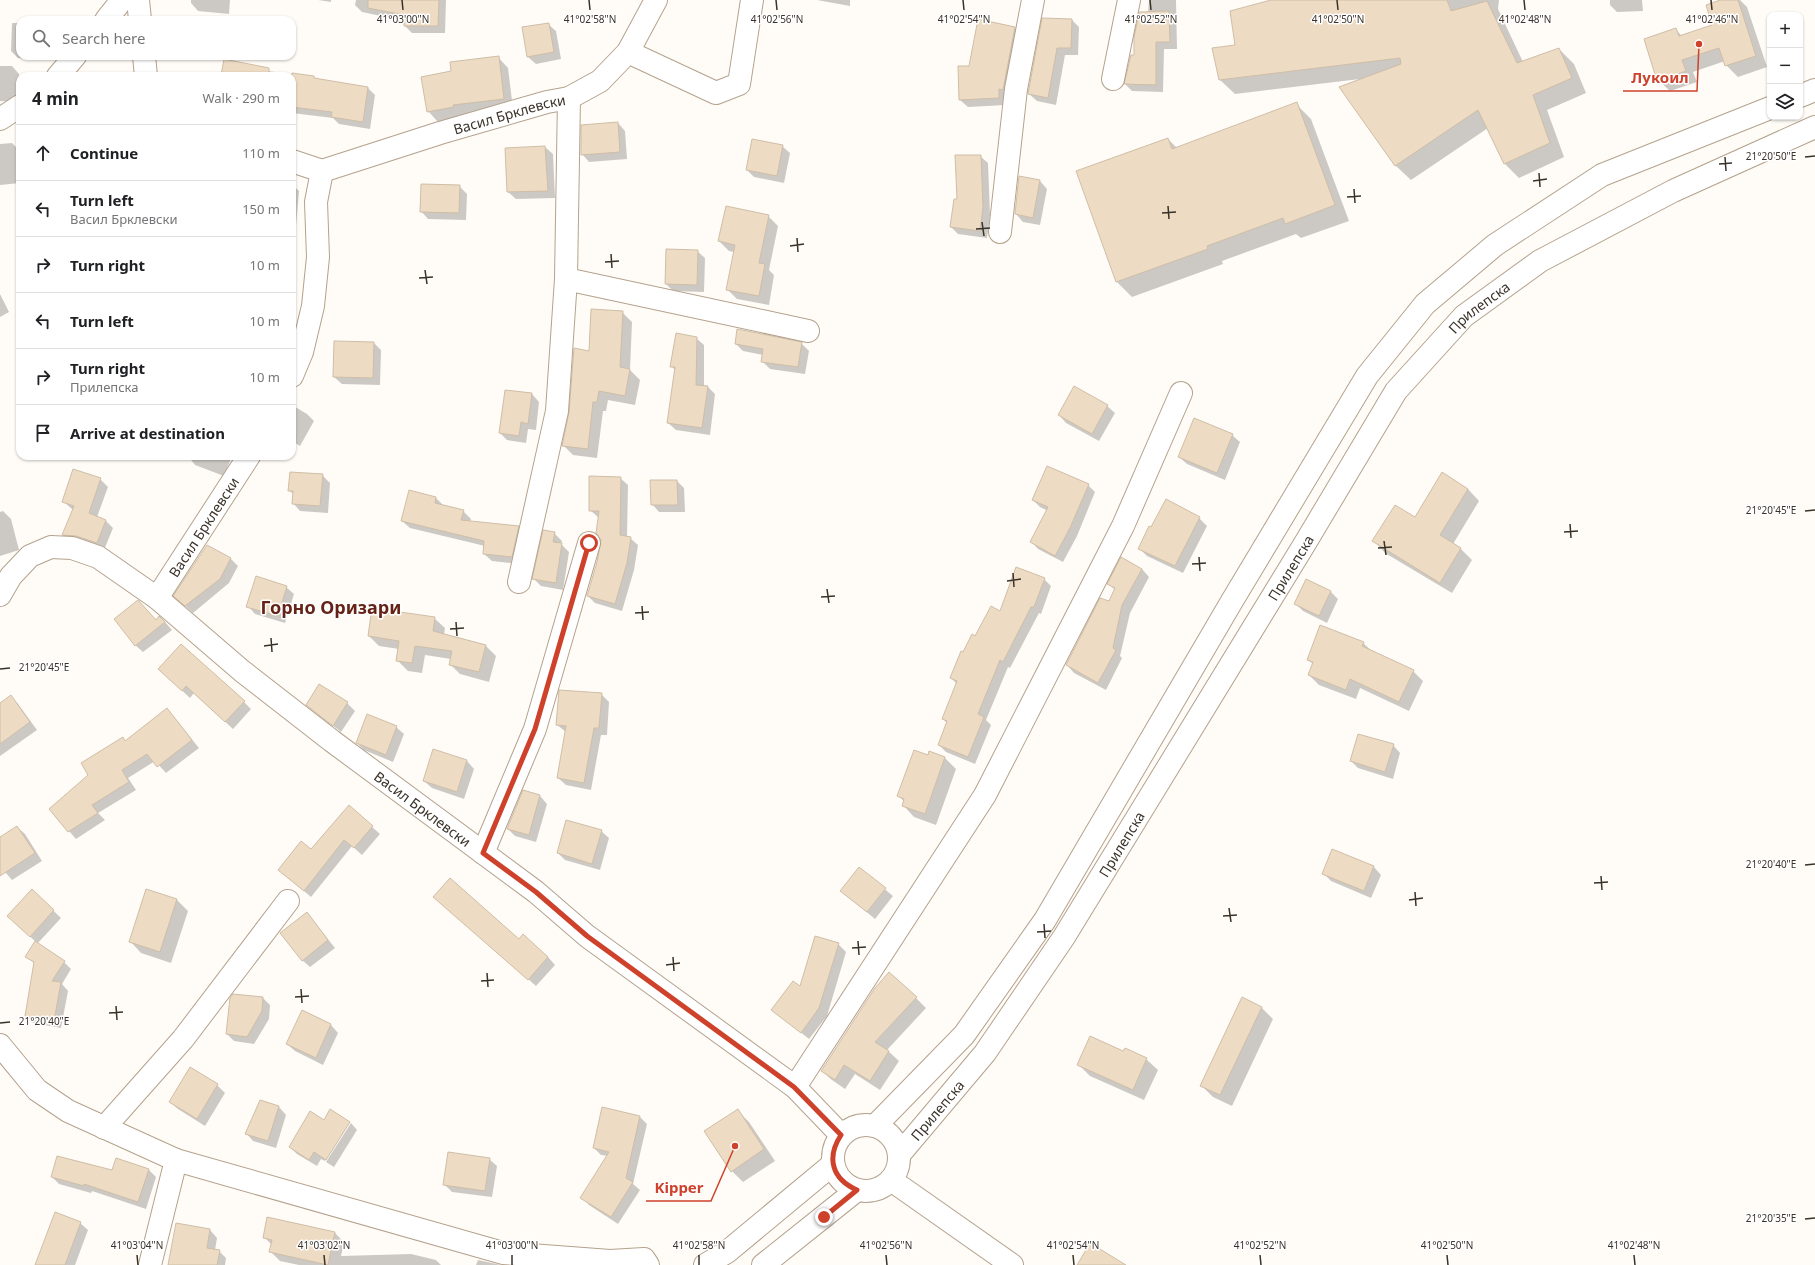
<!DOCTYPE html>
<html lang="en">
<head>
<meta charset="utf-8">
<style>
	:root { --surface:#fff; --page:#f6f6f6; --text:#202124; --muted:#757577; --line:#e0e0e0 }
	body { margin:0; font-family:"Noto Sans",sans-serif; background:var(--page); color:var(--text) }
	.controls { position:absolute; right:12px; top:12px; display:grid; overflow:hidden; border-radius:8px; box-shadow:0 1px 3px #0004 }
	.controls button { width:36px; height:36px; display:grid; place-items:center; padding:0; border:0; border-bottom:1px solid var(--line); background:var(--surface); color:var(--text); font:20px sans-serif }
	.stop { position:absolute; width:12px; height:12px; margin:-9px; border:3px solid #ce422c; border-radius:50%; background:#fff }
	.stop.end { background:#ce422c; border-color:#fff; box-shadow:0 1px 4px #0008 }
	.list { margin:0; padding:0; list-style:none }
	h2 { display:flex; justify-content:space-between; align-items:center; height:52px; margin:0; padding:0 16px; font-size:17px }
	h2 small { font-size:13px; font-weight:400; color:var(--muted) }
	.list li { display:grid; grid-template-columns:26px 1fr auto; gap:12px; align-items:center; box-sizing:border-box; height:56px; padding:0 16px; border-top:1px solid var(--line) }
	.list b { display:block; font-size:15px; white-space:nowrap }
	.list p { margin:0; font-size:13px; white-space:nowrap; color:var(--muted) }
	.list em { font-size:13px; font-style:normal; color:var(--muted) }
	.icon { flex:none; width:22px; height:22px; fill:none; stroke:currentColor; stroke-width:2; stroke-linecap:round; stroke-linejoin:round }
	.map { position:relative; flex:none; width:1815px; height:1265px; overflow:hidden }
	.search { position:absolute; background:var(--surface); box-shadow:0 1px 3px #0004; left:16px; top:16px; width:280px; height:44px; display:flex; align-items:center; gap:10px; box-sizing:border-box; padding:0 14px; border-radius:12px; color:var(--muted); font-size:15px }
	.panel { position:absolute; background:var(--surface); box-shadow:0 1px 3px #0004; left:16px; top:72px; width:280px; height:388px; border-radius:12px }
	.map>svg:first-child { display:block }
	.shadow { fill:#0003 }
	.building { fill:#eddbc4; stroke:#cfbea7 }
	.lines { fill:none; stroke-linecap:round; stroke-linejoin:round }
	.minor-casing { stroke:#b4a28d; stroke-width:24 }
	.major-casing { stroke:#b4a28d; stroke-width:24 }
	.minor { stroke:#fff; stroke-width:22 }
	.major { stroke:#fff; stroke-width:22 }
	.route { stroke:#ce422c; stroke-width:5 }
	.ticks { fill:none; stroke:#393229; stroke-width:1.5 }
	.labels { text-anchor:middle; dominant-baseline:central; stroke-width:3; stroke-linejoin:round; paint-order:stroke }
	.street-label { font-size:14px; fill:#393229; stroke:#fff }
	.district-label { font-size:18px; font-weight:bold; fill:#652216; stroke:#fff }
	.ticks-label { font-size:10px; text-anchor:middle; fill:#393229; stroke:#fff; stroke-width:3; stroke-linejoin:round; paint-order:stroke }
	.leader { fill:none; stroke:#ce422c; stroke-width:1.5 }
	.callout-dot { fill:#ce422c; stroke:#fff; stroke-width:1.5 }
	.callout-label { font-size:15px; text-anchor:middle; font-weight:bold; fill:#ce422c; stroke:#fff; stroke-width:3; stroke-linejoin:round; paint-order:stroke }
</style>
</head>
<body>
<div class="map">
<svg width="1815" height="1265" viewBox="0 0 1815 1265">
	<rect width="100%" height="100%" fill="#fffbf6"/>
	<path class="shadow" d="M191 0H230L229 14 198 11 191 3Z
		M318 0H331V2Z
		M356 0H446L445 33H412L405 26V21L362 12 355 5Z
		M817 0H850V6Z
		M1149 0H1176L1177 49H1164L1163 92 1132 91 1125 84 1148 13Z
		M1275 0H1499L1498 9 1523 62 1559 49 1574 64 1586 93 1547 110 1564 157 1519 178 1505 164 1488 128 1411 180 1396 166 1340 87 1360 79 1235 94 1220 80 1236 46Z
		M1610 0H1642L1643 11 1617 12 1610 5Z
		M1723 0H1740L1747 7 1767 67 1738 77 1726 65 1725 61 1693 72 1697 82 1670 91 1658 80 1676 30 1682 36 1713 25Z
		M1072 20 1079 27 1078 55H1065L1056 105 1037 101 1029 94Z
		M12 23H20V56H46L45 60 18 58 11 51Z
		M548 24 556 31 561 59 536 64 528 57 523 28Z
		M1015 28 1022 36 1006 105 968 107 960 100 970 67Z
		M498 57 508 68 513 109 463 115V117L438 122 428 111 452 72Z
		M0 66H12L19 74 18 102 0 101Z
		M267 71 314 77 316 80 368 88 375 95 370 129 339 124 333 118 292 113V76H222Z
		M1296 104 1311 119 1349 221 1301 238 1296 234 1222 261 1223 264 1132 297 1117 282 1077 172 1168 139 1177 148Z
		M618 123 625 131 627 159 589 162 582 154Z
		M12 143 20 151V183L0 185V144Z
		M782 146 790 153 784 183 754 177 747 170Z
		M545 147 553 154 555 198 516 199 508 192 506 149Z
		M980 156 988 163 990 215 987 238 958 234 951 227 958 200Z
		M1020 177 1040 181 1047 189 1040 225 1023 222 1016 214Z
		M292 184 299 191 296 226H293L292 231Z
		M459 186 467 194 466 220 428 219 421 211Z
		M768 216 778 226 769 270 774 275 769 305 737 299 727 289 734 252 729 251 719 241Z
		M697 251 705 258 704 292 673 291 666 284Z
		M0 294 9 312 0 317Z
		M622 312 632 322 630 370 640 380 635 405 608 400 606 411H603L597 458 573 455 563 445 590 352Z
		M696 338 704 345V387H708L715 394 710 435 676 430 668 423 675 370 671 366Z
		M374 343 381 350 380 385 342 384 334 377Z
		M801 343 809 351 805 374 770 369 762 361 763 355 743 351 736 344Z
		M532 394 539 402 536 430 528 429 526 443 507 440 500 433Z
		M292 405 307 414 314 421 300 446 292 441Z
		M1107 406 1115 413 1099 441 1066 423 1059 415Z
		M1232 435 1240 442 1225 480 1187 464 1179 457Z
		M188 456H232L224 476 195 465Z
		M1442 474 1468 489 1479 501 1453 544 1461 549 1472 560 1452 593 1385 553 1374 541 1415 518Z
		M322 475 330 483 328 513 300 511 293 503V494L289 490Z
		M620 478 628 485 627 537 630 538 638 545 634 570 622 611 595 603 588 596 598 562 602 540 599 518 590 510Z
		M100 479 108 487 97 517 106 521 113 528 104 550 70 542 63 535 73 510 63 501Z
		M677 481 684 488 685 512H659L652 504Z
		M1088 485 1095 492 1077 536 1063 562 1038 549 1031 541 1048 511 1040 507 1033 500Z
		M436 498 443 505 463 511 471 519 470 522 518 527 525 535 519 564 492 561 484 554 485 546 410 528 402 521Z
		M3 511 11 519 19 550 0 556V512Z
		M1199 518 1207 526 1183 573 1147 556 1140 549 1151 528Z
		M554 533 562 541 561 544 569 552 563 590 541 586 534 579Z
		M230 558 238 566 229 583 193 613 182 603Z
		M1121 558 1142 569 1149 577 1130 613 1120 656 1122 658 1106 690 1074 673 1067 665 1110 602 1115 590 1109 584Z
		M1044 579 1051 586 1041 614 1039 613 1010 668 1008 667 986 720 991 725 975 764 946 752 939 745 947 723 943 719 957 684 951 678 963 653 976 637 1000 613Z
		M1307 580 1331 592 1338 599 1327 623 1303 611 1296 604Z
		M286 587 294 594 285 623 255 614 248 606Z
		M434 618 445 628 444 635 486 646 496 656 489 682 460 674 450 664 451 659 425 655 422 673 408 671 397 660 399 649 379 646 369 636Z
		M156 621 165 622 172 630 143 652 135 645Z
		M1363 643 1373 652 1413 671 1423 681 1409 711 1360 688 1356 699 1319 685 1309 675 1313 664 1308 660Z
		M159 669 244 702 251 709 233 729 194 693 190 698Z
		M320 685 347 703 355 711 341 732 307 705Z
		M601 694 609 702 607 735H601L591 790 566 785 558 778 566 732 557 725Z
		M11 697 18 704 37 730 0 756V704Z
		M167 709 199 748 166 773 155 761 128 778 136 790 98 813 105 820 76 839 69 831 126 742Z
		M396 727 404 734 393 762 364 750 357 743Z
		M1393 745 1400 753 1393 779 1358 768 1351 761Z
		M434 750 467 761 474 769 464 799 432 788 424 781Z
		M930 752 945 758 956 769 936 825 914 817 903 805 904 801 898 796Z
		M523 792 540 796 547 804 536 842 515 836 508 829Z
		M17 827 25 834 42 861 12 880 0 866V838Z
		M372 827 380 834 362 855 352 846 311 897 279 870 311 850Z
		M601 831 609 838 600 870 565 860 558 853Z
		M1333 850 1374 867 1381 875 1371 898 1331 881 1323 873Z
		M859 868 893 896 875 919 841 891Z
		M32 890 61 918 37 944 64 962 71 969 62 984 68 991 61 1028 33 1023 26 1016 35 964 26 956 36 942 15 923Z
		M146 890 177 900 188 911 171 963 141 953 130 941Z
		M442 904 548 957 555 965 536 986Z
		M307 913 335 948 310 967 302 960Z
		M838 944 846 952 827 1016 809 1039 773 1010 800 988Z
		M263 998 270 1005 269 1019 254 1044 234 1041 227 1034Z
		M916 998 926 1008 887 1050 899 1061 880 1090 855 1074 845 1089 832 1080 822 1071Z
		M1243 999 1262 1008 1273 1019 1232 1106 1213 1097 1202 1086Z
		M302 1012 331 1025 338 1033 323 1065 295 1051 287 1044Z
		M1124 1052 1146 1059 1158 1070 1144 1100 1090 1076 1078 1064Z
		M217 1085 225 1093 205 1126 178 1109 170 1102Z
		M261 1101 279 1107 286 1115 276 1148 253 1141 246 1133Z
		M737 1110 749 1122 775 1161 743 1182 732 1171Z
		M331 1111 350 1123H348L325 1161 321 1159 317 1166 297 1154 290 1147 324 1121Z
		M640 1117 647 1124 633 1184 640 1190 618 1224 589 1205 582 1197 608 1156 601 1155 594 1148Z
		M351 1123 357 1130 334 1167 326 1162Z
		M489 1159 497 1166 492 1197 452 1192 444 1184Z
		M149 1170 156 1177 146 1209 92 1191 91 1193 59 1184 52 1177Z
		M80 1223 88 1230 75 1265H36Z
		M177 1224 210 1230 217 1238 215 1250 219 1251 226 1258 225 1265H169Z
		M335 1233 344 1242 341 1256 411 1254 436 1260 441 1265H299L280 1261 270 1251 272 1245 264 1237Z
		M478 1260 501 1265H476Z"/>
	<path class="building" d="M368 0H439L438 26H404V15L368 8Z
		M1271 0H1447L1451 11 1487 1 1517 63 1559 48 1572 78 1533 95 1550 143 1504 164 1478 110 1395 166 1339 87 1401 64 1400 58 1219 80 1212 48 1235 45 1230 11Z
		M1720 0H1738L1756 56 1725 66 1719 48 1682 60 1686 71 1657 81 1644 39 1676 28 1679 36 1712 25 1706 5Z
		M1169 11 1170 42H1156V85L1124 84 1131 55H1134V38L1139 12Z
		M1042 18 1072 19 1071 48H1057L1048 98 1028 94Z
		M978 19 1015 27 1003 90 999 89V98L959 100 958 66H969Z
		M549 23 554 52 527 57 522 27Z
		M499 56 504 99 453 105 454 107 427 112 421 77 451 71 450 62Z
		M224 59 269 68V76H221Z
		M292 73 314 76V78L368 87 363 122 331 117 332 112 292 107Z
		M1297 102 1335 205 1285 224 1283 218 1207 246 1208 249 1116 282 1076 171 1168 138 1172 149Z
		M618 122 620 152 581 155V125Z
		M752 139 783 145 777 176 746 170Z
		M545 146 548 191 507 192 505 148Z
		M955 155H981L983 207 980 231 950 227 954 199H957Z
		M1019 176 1040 180 1033 218 1015 214Z
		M421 184 460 185 459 213 420 212Z
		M726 206 769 215 759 263 765 264 759 296 726 290 735 245 718 241Z
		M666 249 698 250 697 285 665 284Z
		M591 309 623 311 620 367 630 369 625 396 599 391 597 402H593L588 449 562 446 569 412 574 348 589 351Z
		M737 329 802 342 798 367 761 362 763 349 735 344Z
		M676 333 697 337 696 385 708 386 702 428 667 423 675 367H670Z
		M334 341 374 342 373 378 333 377Z
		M1074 386 1108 405 1092 434 1058 415Z
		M505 390 532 393 528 424 521 422 519 436 499 433Z
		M1194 418 1233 434 1217 473 1178 457Z
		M1047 466 1089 484 1070 528 1055 556 1030 542 1048 507 1032 500Z
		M73 469 101 478 89 513 106 520 97 543 76 536 62 535 74 506 62 502Z
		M290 472 323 474 320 506 292 504 293 491H288Z
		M1442 472 1468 489 1440 535 1461 548 1440 583 1372 541 1395 505 1415 517Z
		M589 476 621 477 620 535 631 537 627 563 615 604 587 596 597 562 601 540 596 533 599 511H589Z
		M650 480H677L678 505H651Z
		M409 490 436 497 435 503 464 510 461 520 519 526 512 557 483 554 484 541 401 521Z
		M1166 499 1200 517 1175 566 1138 549 1149 526 1151 527Z
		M543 530 555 532 553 542 562 543 556 583 532 579Z
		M207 545 231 558 220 579 185 606 173 596Z
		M1121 557 1142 569 1122 605 1113 648 1116 650 1098 683 1066 665 1100 598 1109 601 1115 588 1107 584Z
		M1016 567 1045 578 1034 607H1031L1003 662 1000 660 978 714 984 717 968 757 938 745 947 721 942 719 957 681 950 678 961 651 963 652 972 634 975 636 991 606 1000 611Z
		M256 576 287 586 278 616 246 607Z
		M1306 579 1331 591 1319 616 1294 604Z
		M138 600 156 620 159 616 165 622 135 646 114 619Z
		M372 608 435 617 433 631 486 645 479 672 449 665 452 651 415 646 412 663 396 661 399 641 368 636Z
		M1320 625 1364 642 1362 646 1414 670 1399 702 1350 679 1346 690 1308 675 1313 662 1307 660Z
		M181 644 245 701 225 722 186 686 182 691 158 669Z
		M319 684 348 702 333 726 306 705Z
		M559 690 602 693 599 728H594L584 783 557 778 566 726 556 725Z
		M11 695 30 722 0 744V703Z
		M167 708 192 740 157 767 147 754 122 770 129 782 92 805 98 813 68 832 49 809 88 775 81 763 123 737 125 741Z
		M367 714 397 726 386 755 356 743Z
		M1358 734 1394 744 1385 772 1350 761Z
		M433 749 467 760 457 792 423 781Z
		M914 750 928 755 929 751 945 757 925 814 902 806 904 799 897 796Z
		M523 790 540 795 529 835 507 829Z
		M349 805 373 826 354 848 344 840 304 891 278 870 301 841 311 849Z
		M566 820 602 830 592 864 557 853Z
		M17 826 35 853 0 876V837Z
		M1332 849 1374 866 1364 891 1322 874Z
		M859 867 886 888 867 912 840 891Z
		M450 878 519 939 523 934 548 957 528 980 433 897Z
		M32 889 54 910 30 937 7 916Z
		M146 889 177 899 160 952 129 942Z
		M307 912 328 940 302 961 280 933Z
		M815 936 839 943 819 1008 801 1033 771 1010 793 981 800 986Z
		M35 941 65 961 52 981 61 982 54 1021 25 1016 34 962 25 957Z
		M889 972 917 997 875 1042 889 1051 870 1081 844 1065 835 1080 821 1071 875 988Z
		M233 994 263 997 262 1011 247 1037 226 1034 230 998Z
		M1242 997 1262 1007 1220 1095 1200 1086Z
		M302 1010 331 1024 316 1058 286 1044Z
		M1090 1036 1123 1051 1125 1048 1147 1058 1133 1090 1077 1065Z
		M190 1067 218 1084 197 1119 169 1102Z
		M260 1100 279 1106 268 1141 245 1134Z
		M602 1107 640 1116 626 1178 633 1182 611 1217 580 1198 609 1152 593 1148Z
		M330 1109 350 1122 326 1160 314 1152 309 1160 289 1147 310 1111 324 1120Z
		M738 1109 764 1149 731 1172 704 1131Z
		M448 1152 490 1158 485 1191 443 1185Z
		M57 1156 112 1170 116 1158 149 1169 138 1202 84 1184V1186L51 1177Z
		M55 1212 81 1222 65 1265H35Z
		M267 1217 335 1232 328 1265 269 1252 272 1240 263 1238Z
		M176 1223 210 1229 207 1248 220 1250 217 1265H168Z
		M1090 1243 1126 1265H1077Z"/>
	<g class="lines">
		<g class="minor-casing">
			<g id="minor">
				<path d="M138 0 140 20"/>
				<path d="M106 20 122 0"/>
				<path d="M628 52 716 93 739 84 752 0"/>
				<path d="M144 56 146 76"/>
				<path d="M58 76 75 56"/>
				<path d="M1113 79 1129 0"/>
				<path d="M0 119 20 106"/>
				<path d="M292 161 322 171 316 202 318 257 313 306 302 352 292 376"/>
				<path id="s1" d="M322 171 440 133 547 102 569 98 600 81 628 52 656 0"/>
				<path d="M1000 232 1016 89 1033 0"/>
				<path d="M566 279 808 331"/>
				<path d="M519 582 557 411 566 279 569 98"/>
				<path id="s2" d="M0 595 11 576 30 556 51 547 72 548 98 557 157 598 242 671 332 741 536 892 587 936 795 1087 841 1135"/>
				<path id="s3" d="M157 598 249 456"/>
				<path d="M483 853 535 729 589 543"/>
				<path d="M0 1045 37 1090 68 1111 176 1160 503 1253 610 1261 644 1259 648 1265"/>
				<path d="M795 1087 985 795 1123 526 1181 393"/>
				<path d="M104 1128 183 1039 288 901"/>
				<path d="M891 1180 1012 1265"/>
				<path d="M150 1265 176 1160"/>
			</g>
		</g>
		<g class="major-casing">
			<g id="major">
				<path d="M1800 96 1815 90"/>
				<circle cx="866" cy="1158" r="33"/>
				<path d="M875 1126 964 1035 1045 920 1232 601 1367 376 1425 304 1495 245 1602 175 1770 108"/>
				<path id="s4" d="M899 1155 985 1053 1064 937 1304 545 1396 391 1464 316 1540 261 1673 191 1815 127"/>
				<path d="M705 1265 727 1252 833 1164"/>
				<path d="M763 1265 857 1190"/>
			</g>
		</g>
		<use href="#minor" class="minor"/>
		<use href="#major" class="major"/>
	</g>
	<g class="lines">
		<path class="route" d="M589 543 535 729 483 853 536 892 587 936 794 1087 841 1135C826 1158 832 1179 857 1190L824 1217"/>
	</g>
	<path class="ticks" d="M402 0 403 10M589 0 590 10M776 0 777 10M963 0 964 10M1150 0 1151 10M1337 0 1338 10M1524 0 1525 10M1711 0 1712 10M1725 157 1726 171M1805 157 1815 156M1719 164 1732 163M1539 173 1540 187M1533 181 1547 179M1354 189 1355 203M1347 197 1361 196M1168 206 1169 219M1162 213 1176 212M982 222 984 236M976 229 990 228M797 238 798 252M790 246 804 244M611 254 612 268M605 262 619 261M425 270 427 284M419 278 433 277M1805 511 1815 510M1570 524 1571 538M1564 532 1578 531M1384 541 1386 555M1378 548 1392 547M1199 557 1200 571M1192 564 1206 563M1013 573 1014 587M1007 581 1021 579M827 589 829 603M821 597 835 596M642 606 643 620M635 613 649 612M456 622 457 636M450 629 464 628M271 638 272 652M264 646 278 644M0 669 10 668M1805 865 1815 864M1601 876 1602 890M1594 883 1608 882M1415 892 1416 906M1409 900 1423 898M1229 908 1231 922M1223 916 1237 915M1044 924 1045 938M1037 932 1051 931M858 941 859 955M852 948 866 947M673 957 674 971M666 965 680 963M487 973 488 987M481 981 494 980M301 989 302 1003M295 997 309 996M116 1006 117 1020M109 1013 123 1012M0 1023 10 1022M1805 1219 1815 1218M137 1255 138 1265M324 1255 325 1265M512 1255V1265M699 1255V1265M886 1255 887 1265M1073 1255 1074 1265M1260 1255 1261 1265M1447 1255 1448 1265M1634 1255 1635 1265"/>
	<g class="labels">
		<g class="street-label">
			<text stroke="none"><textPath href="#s1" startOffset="196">Васил Брклевски</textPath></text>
			<text stroke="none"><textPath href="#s4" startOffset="1031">Прилепска</textPath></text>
			<text stroke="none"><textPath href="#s3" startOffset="85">Васил Брклевски</textPath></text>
			<text stroke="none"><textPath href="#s4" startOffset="707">Прилепска</textPath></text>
			<text stroke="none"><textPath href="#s2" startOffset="532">Васил Брклевски</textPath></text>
			<text stroke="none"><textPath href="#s4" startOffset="383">Прилепска</textPath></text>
			<text stroke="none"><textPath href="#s4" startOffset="59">Прилепска</textPath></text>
		</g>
		<g class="district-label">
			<text x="331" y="607">Горно Оризари</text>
		</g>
	</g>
	<g class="ticks-label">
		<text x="403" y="23">41°03'00"N</text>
		<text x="590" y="23">41°02'58"N</text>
		<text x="777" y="23">41°02'56"N</text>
		<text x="964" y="23">41°02'54"N</text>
		<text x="1151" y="23">41°02'52"N</text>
		<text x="1338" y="23">41°02'50"N</text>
		<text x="1525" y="23">41°02'48"N</text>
		<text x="1712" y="23">41°02'46"N</text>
		<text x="1771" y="160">21°20'50"E</text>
		<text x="1771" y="514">21°20'45"E</text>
		<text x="44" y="671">21°20'45"E</text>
		<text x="1771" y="868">21°20'40"E</text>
		<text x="44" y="1025">21°20'40"E</text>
		<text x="1771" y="1222">21°20'35"E</text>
		<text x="137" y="1249">41°03'04"N</text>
		<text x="324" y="1249">41°03'02"N</text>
		<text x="512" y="1249">41°03'00"N</text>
		<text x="699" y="1249">41°02'58"N</text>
		<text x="886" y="1249">41°02'56"N</text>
		<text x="1073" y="1249">41°02'54"N</text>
		<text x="1260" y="1249">41°02'52"N</text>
		<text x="1447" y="1249">41°02'50"N</text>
		<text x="1634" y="1249">41°02'48"N</text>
	</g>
	<path class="leader" d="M1699 44L1697 91H1623M735 1146L711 1201H646"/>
	<g class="callout-dot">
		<circle cx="1699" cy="44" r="4"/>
		<circle cx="735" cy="1146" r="4"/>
	</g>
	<g class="callout-label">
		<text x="1660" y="83">Лукоил</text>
		<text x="679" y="1193">Kipper</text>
	</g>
</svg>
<div class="controls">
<button>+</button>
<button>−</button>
<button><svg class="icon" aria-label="layers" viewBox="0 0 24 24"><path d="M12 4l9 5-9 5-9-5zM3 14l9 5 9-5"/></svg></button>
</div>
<div class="stop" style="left:589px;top:543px"></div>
<div class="stop end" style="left:824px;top:1217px"></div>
<div class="search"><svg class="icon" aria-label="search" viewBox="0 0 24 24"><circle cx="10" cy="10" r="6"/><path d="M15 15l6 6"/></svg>Search here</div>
<section class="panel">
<h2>4 min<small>Walk · 290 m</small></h2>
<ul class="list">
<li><svg class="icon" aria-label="ahead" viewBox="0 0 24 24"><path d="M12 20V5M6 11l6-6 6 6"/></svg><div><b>Continue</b></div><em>110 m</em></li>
<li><svg class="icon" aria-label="left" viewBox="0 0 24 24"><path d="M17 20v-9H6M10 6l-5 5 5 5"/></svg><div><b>Turn left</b><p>Васил Брклевски</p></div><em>150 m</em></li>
<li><svg class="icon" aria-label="right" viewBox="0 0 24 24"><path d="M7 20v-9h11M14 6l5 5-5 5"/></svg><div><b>Turn right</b></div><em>10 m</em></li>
<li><svg class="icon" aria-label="left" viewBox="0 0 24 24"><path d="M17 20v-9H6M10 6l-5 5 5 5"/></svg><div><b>Turn left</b></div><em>10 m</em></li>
<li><svg class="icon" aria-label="right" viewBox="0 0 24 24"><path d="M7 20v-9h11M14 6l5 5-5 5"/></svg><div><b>Turn right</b><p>Прилепска</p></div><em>10 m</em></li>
<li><svg class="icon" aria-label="arrive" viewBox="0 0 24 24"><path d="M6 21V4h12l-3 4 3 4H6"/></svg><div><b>Arrive at destination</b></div></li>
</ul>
</section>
</div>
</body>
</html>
